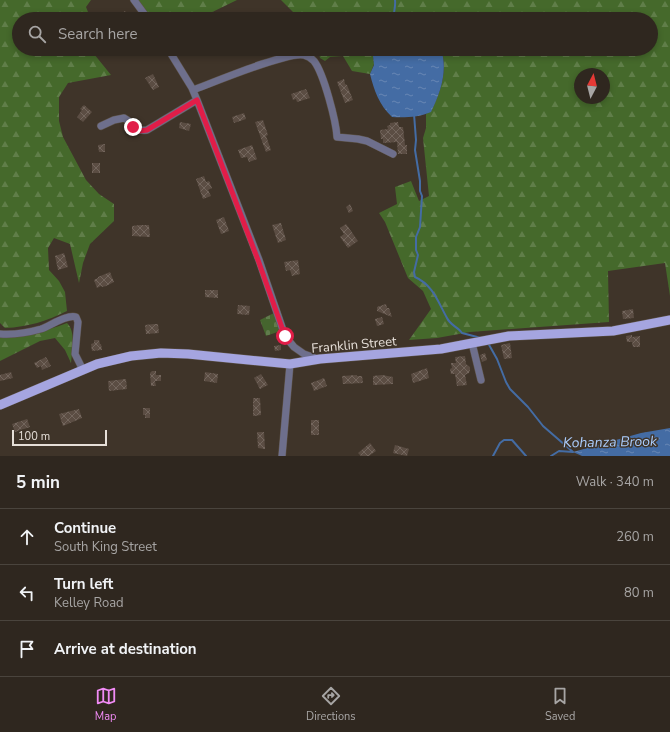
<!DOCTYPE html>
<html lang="en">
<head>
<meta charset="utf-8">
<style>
	:root { --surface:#2f271f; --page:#3b332c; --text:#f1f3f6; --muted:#a7a5a4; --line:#4a443d; --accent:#f18bf5 }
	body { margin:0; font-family:"Nunito Sans",sans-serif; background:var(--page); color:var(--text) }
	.compass { position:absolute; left:574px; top:68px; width:36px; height:36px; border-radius:50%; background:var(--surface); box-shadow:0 2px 6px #0003; rotate:7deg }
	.scale { position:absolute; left:12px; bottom:10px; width:95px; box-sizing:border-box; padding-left:4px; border:2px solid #e6dfd8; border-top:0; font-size:11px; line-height:14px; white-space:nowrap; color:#e6dfd8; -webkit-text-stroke:3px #3f3429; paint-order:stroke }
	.stop { position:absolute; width:12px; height:12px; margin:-9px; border:3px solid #e11d48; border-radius:50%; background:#fff }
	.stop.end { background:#e11d48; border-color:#fff; box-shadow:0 1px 4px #0008 }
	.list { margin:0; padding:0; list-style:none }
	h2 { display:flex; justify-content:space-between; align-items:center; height:52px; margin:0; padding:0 16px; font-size:17px }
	h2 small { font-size:13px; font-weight:400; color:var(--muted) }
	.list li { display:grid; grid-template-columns:26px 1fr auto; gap:12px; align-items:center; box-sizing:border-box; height:56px; padding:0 16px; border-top:1px solid var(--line) }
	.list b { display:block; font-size:15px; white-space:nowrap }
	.list p { margin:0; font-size:13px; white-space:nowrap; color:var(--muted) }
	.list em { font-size:13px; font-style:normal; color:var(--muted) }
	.icon { flex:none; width:22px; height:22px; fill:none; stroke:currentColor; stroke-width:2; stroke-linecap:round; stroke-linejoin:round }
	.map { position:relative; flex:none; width:670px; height:456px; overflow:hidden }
	.search { position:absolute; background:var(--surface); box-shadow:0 2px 6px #0003; left:12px; right:12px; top:12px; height:44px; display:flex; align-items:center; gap:10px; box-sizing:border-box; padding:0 14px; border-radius:22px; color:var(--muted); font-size:15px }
	.sheet { height:220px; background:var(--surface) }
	nav { display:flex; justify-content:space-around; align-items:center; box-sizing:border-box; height:56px; border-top:1px solid var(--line); background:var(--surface); font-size:11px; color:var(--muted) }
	nav a { display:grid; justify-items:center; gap:2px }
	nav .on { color:var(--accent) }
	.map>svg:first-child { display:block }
	.forest { fill:url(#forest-firs); fill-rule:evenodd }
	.cemetery { fill:url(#cemetery-stones) }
	.water { fill:url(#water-ripples) }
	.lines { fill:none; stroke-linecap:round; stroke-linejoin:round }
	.stream { stroke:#446ca4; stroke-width:2 }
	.building { fill:url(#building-cross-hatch) }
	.minor-casing { stroke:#5d5348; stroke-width:8 }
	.major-casing { stroke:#5d5348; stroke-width:10 }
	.minor { stroke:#6e6f8c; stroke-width:7 }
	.major { stroke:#a5a5e0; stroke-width:9 }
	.route { stroke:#e11d48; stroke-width:5 }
	.labels { text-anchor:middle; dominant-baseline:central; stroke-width:3; stroke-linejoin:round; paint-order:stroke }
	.street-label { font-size:13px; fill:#e6dfd8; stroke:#3f3429 }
	.water-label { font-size:14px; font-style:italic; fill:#abcdfd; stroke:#3f3429 }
</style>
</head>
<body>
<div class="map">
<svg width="670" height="456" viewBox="0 0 670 456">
	<defs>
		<pattern id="forest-firs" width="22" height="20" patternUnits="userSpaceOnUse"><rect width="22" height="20" fill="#45692b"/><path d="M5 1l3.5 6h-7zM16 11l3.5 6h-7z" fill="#607e49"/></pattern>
		<pattern id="cemetery-stones" width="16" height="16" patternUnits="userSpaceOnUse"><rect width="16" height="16" fill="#45652e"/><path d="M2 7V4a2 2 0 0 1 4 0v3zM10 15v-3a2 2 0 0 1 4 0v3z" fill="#607b4c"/></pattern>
		<pattern id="water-ripples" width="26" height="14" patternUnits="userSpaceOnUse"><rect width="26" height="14" fill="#446ca4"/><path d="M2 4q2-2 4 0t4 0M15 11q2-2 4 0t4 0" fill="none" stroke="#6887b4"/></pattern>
		<pattern id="building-cross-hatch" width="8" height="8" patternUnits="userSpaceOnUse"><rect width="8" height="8" fill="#5b4d43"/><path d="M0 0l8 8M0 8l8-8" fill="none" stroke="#73665d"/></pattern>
	</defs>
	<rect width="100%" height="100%" fill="#3f3429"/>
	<path class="forest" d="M0 0H91L86 7 90 17 95 19H19V49H90L111 75 68 83 59 97V121L63 137 86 180 99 194 114 204V221L90 244 83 263 79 283 70 244 54 238 48 248 49 270 59 281 65 292 67 311C47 321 28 327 5 328L0 323Z
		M137 0H237L198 19H152Z
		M281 0H670V296L665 263 608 271 609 322 470 332 437 338 409 340 431 309 423 291 408 278 385 222 379 213 397 204 395 187 411 181 419 201 429 196 423 138 426 128V114L431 111C441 92 448 70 441 49H651V19H300ZM580 74H604V98H580Z
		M318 49H375L373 56 374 64 370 74 352 71 343 56 330 57 325 61 320 58Z
		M67 323C76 331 72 351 71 363L65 350 55 338 40 341 0 361V338C26 336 43 332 67 323Z"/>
	<path class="cemetery" d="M280 310 286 329 266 336 260 320Z"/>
	<path class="water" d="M375 49H441C448 70 441 92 431 112 420 117 404 118 392 117 379 105 374 90 370 74L374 65 373 56Z
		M670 428V456H582L573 452 641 433Z"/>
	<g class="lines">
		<path class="stream" d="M394 19C393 12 396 7 395 0
			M414 114 416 140 415 150 420 181V191L422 196 420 227 416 237V250L418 255 414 272 415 277C433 285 438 302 447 318 450 325 458 327 462 333L481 338
			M488 343 497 359 506 382 510 389 528 407 543 426 573 452
			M493 456 500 443 504 440H512L526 456
			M551 456 559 451 573 452"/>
	</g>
	<path class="building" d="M125 11 131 19H115Z
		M210 49H227L213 55Z
		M153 74 159 87 153 90 145 78Z
		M344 79 345 84 347 85 353 100 345 103 337 82Z
		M306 89 310 98 297 102 296 99 293 100 291 94Z
		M84 105 92 112 83 122 77 117 82 110 80 109Z
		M244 113 246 119 234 123 232 117Z
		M263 120 268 135 266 136 271 150 266 152 255 122Z
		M180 122 191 124 189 131 179 128Z
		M398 122 399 127H403L405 145H407V154H398L397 142 383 143V139H381L380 130 388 129 387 126 390 125V123Z
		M105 144V152H99L98 145Z
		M252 145 257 159 249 162 247 157 241 158 238 150Z
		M92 163H100V173H92Z
		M204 176 206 182 209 181 212 188 208 190 211 196 203 199 196 179Z
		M350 204 353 211 349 213 346 207Z
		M224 217 229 231 221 234 216 220Z
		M281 223 286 240 278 243 272 225Z
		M346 224 358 241 348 248 340 237 344 234 340 228Z
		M140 225H149L150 237 132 236V226Z
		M64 253 68 267 58 270 55 256Z
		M298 260 300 274 292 276 290 270 286 271 284 262Z
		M110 272 114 282 106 286 102 287 101 286 97 288 94 280 98 278V277Z
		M205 290H218V298L205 297Z
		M386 304 387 308H389L392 317 377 311V307Z
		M238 305 250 306 249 315 237 314Z
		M633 309 634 318 623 319 622 311Z
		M382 317 384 324 377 326 375 319Z
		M154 324H158L159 333 146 334 145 325Z
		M632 335V337L640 336V347H633L632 342H627L626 336Z
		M94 340H99L100 344H101L102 350 92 351 91 344 94 343Z
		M510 343 512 358 504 359 501 345Z
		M281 345V350L275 351 274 346Z
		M485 353 487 360 482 362 480 355Z
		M465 356 466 364 470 367V370L469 373 465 375 467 385 457 386 455 374H451L450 369 452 368 451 363H456L455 357Z
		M46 357 51 366 42 370 41 366 37 368 34 363Z
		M427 368 429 378 413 383 411 374Z
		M152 371H156V375H161V381H155L156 386H151L150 373Z
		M11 372 13 378 0 381V375Z
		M205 372 218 374 217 383 204 381Z
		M261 374 268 385 260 389 254 378Z
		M357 375V376H362L363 383 343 384 342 376Z
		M382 375 393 377V384L373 385V376Z
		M324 378 327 386 314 391 311 383Z
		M126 379 127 389 109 391 108 381Z
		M253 398H260L261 415 253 416Z
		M143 408H150V418H145V415H143Z
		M79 409 82 418 63 426 59 414Z
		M27 419 30 427 15 432 12 424Z
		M311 420H319V435H311Z
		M257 432H264L265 449 258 448Z
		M370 443 376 451 369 456H361L358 453Z
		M395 445 409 449 407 456 393 453Z"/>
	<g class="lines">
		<g class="minor-casing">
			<path id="minor" d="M134 0 148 19
				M168 49 192 88 197 100 259 260 285 336 294 347 304 354 318 359
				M193 90C212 83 288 51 304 55 308 56 311 58 314 61 324 74 336 121 337 137L358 139 367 141 393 154
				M101 126 114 120 124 118C135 123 131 132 147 130L197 100
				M0 334C14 335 27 333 41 329 50 326 67 314 76 317L78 322 75 354 83 370
				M472 343 481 380
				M282 456 290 364"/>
		</g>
		<g class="major-casing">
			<path id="major" d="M0 405 97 364 131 356 161 353 188 354 290 364 320 359 441 349 509 336 613 331 670 320"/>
		</g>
		<use href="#minor" class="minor"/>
		<use href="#major" class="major"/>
	</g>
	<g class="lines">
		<path class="route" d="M133 127 139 131 147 130 197 100 258 260 285 336"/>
	</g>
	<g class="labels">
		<g class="street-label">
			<text transform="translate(354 345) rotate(-5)">Franklin Street</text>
		</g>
		<g class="water-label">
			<text transform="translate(610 442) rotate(-1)">Kohanza Brook</text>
		</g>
	</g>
</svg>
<svg class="compass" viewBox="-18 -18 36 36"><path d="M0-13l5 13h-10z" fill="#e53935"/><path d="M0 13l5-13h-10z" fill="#a7a5a4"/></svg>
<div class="scale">100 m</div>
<div class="stop" style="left:285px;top:336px"></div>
<div class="stop end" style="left:133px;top:127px"></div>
<div class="search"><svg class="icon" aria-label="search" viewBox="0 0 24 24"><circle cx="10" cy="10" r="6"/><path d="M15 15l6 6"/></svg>Search here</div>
</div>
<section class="sheet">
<h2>5 min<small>Walk · 340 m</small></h2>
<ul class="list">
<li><svg class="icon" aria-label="ahead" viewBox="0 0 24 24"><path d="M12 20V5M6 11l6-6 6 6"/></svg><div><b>Continue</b><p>South King Street</p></div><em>260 m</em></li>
<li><svg class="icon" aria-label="left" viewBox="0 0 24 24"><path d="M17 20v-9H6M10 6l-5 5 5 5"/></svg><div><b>Turn left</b><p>Kelley Road</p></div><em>80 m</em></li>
<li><svg class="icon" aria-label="arrive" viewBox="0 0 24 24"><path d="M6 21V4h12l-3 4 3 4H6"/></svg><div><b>Arrive at destination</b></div></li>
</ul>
</section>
<nav>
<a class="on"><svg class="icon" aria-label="map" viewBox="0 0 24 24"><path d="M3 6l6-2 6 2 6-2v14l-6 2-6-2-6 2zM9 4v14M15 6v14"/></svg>Map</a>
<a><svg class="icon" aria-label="directions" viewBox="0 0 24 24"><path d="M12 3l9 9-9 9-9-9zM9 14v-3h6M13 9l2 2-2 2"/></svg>Directions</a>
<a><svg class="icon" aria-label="saved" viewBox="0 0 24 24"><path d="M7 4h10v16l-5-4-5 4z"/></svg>Saved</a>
</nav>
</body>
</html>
